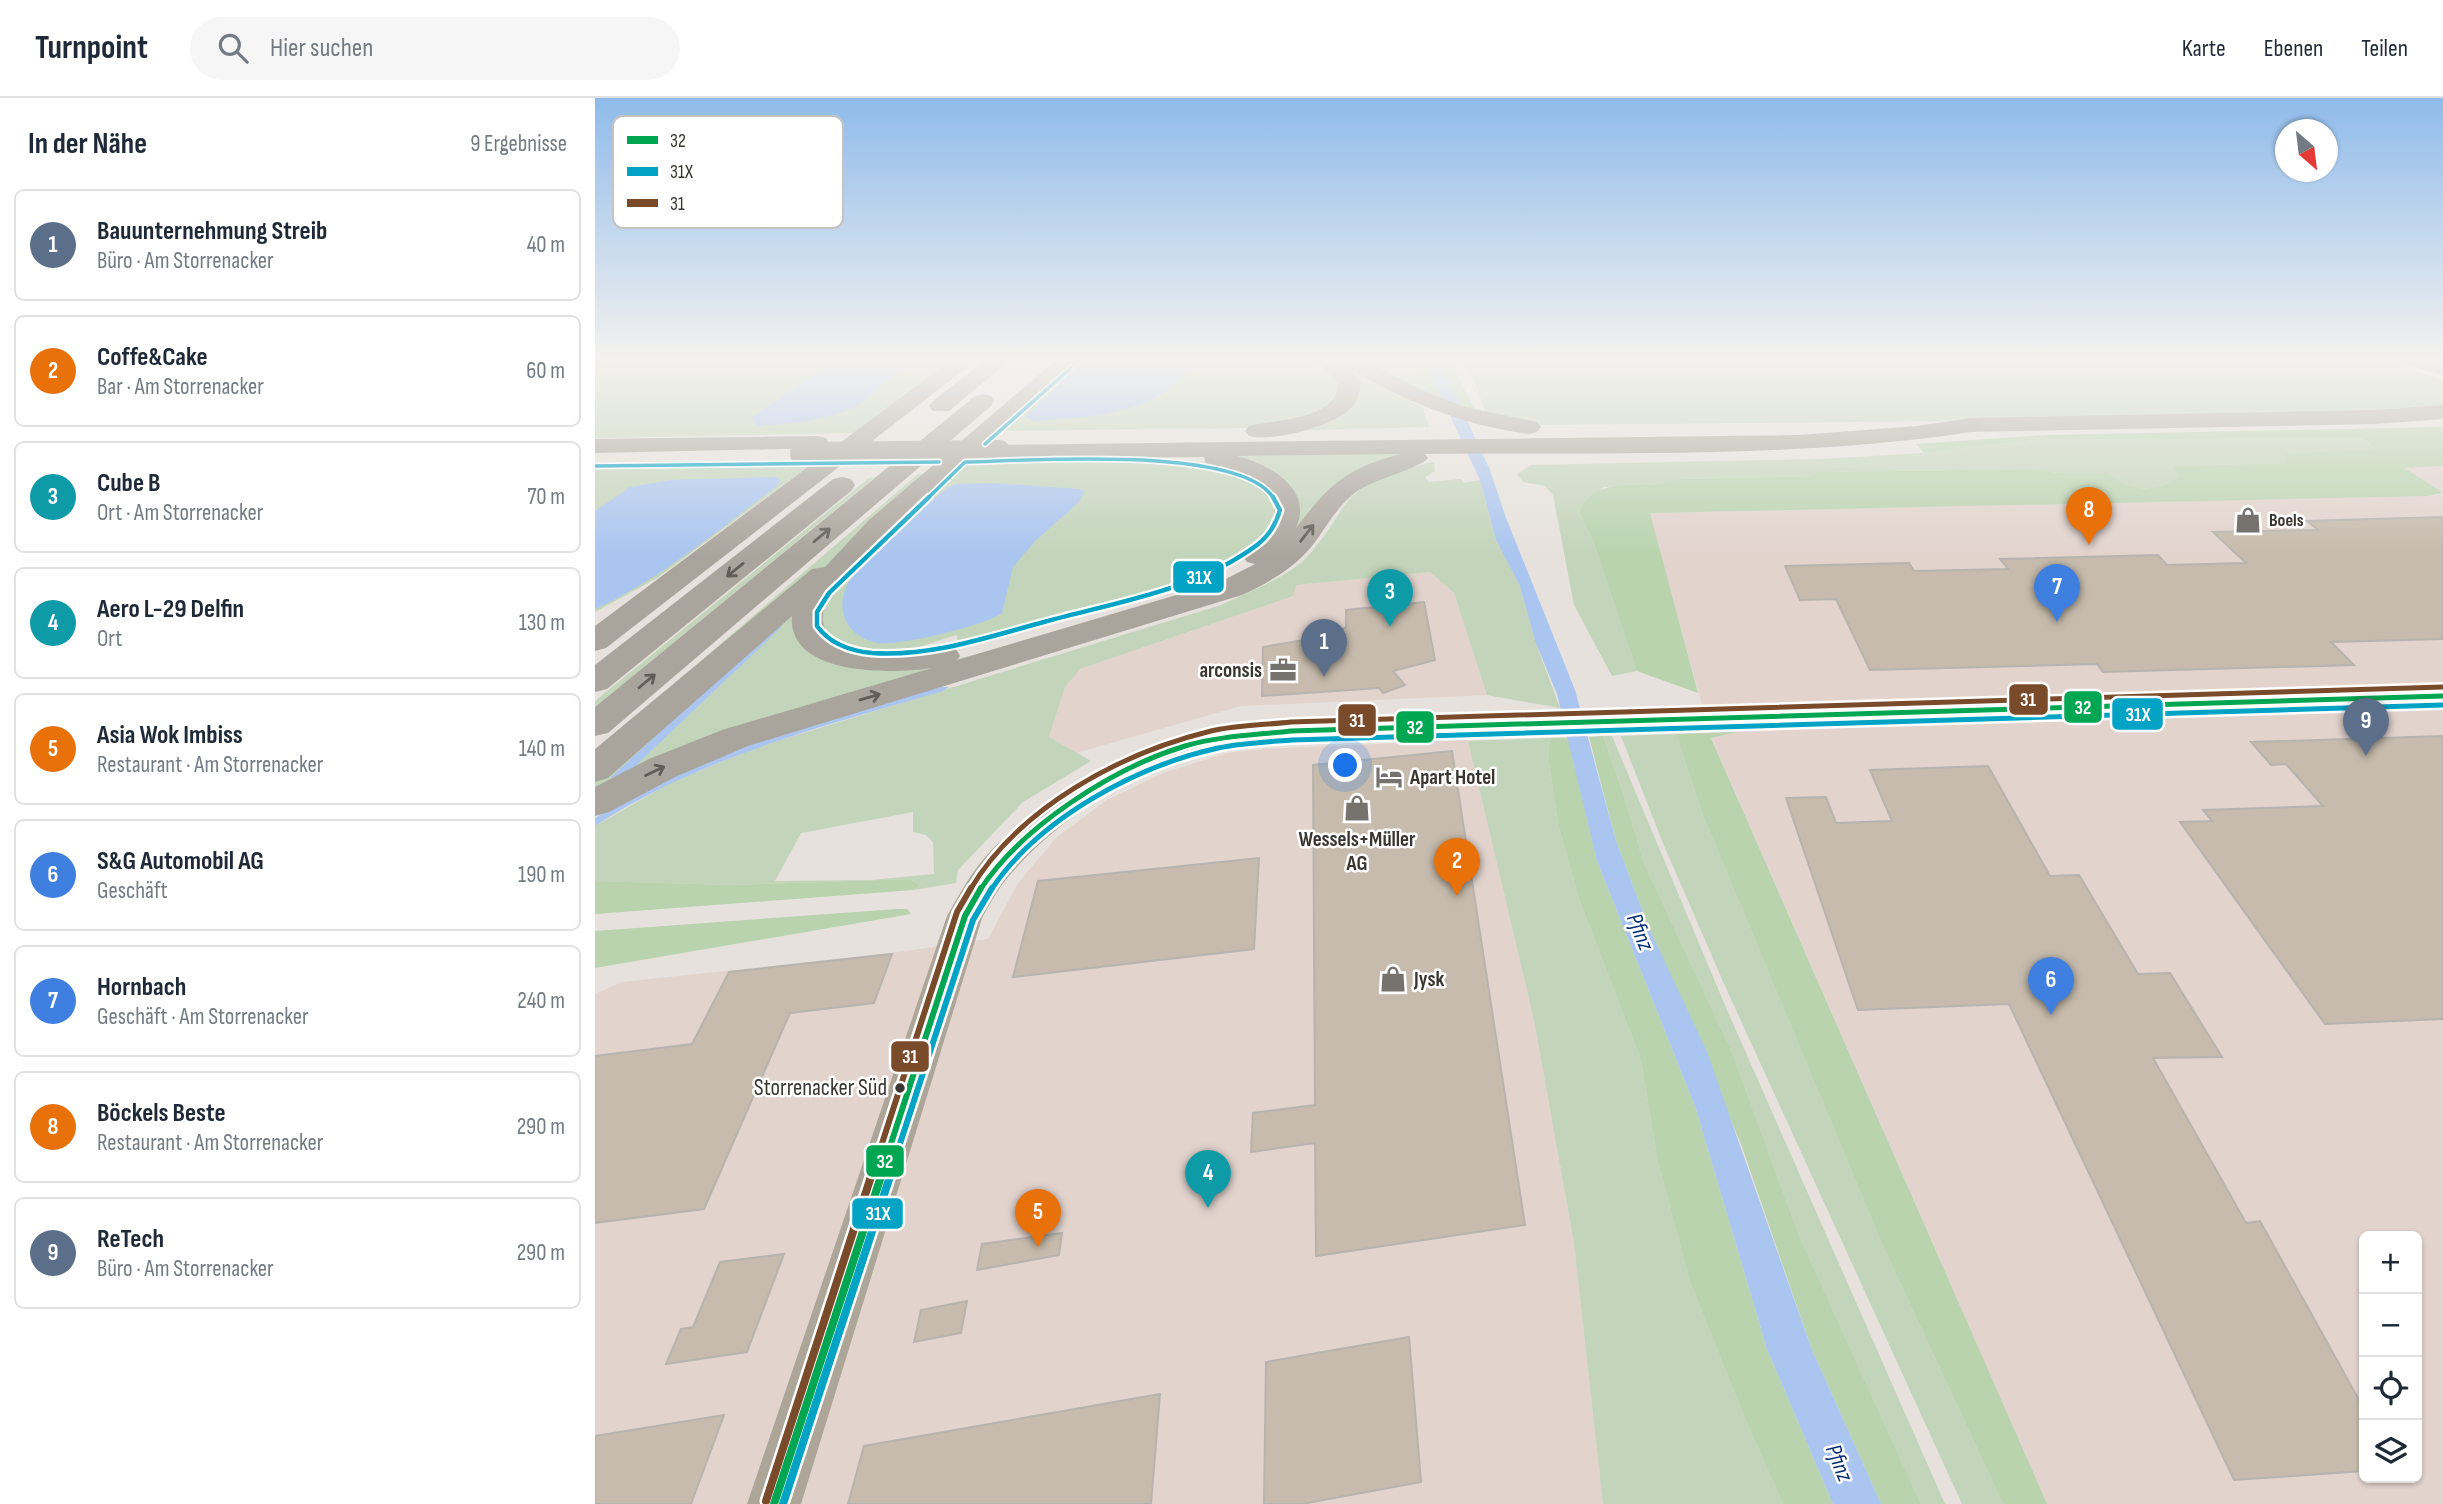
<!DOCTYPE html>
<html lang="de">
<head>
<meta charset="utf-8">
<style>
	:root { --surface:#fff; --page:#f6f6f7; --text:#1f2937; --muted:#747a83; --line:#e0e1e3; --accent:#111827 }
	body { margin:0; font-family:"Sofia Sans Condensed",sans-serif; background:var(--page); color:var(--text) }
	.controls { position:absolute; right:21px; bottom:21px; display:grid; overflow:hidden; border-radius:10px; box-shadow:0 2px 5px #0004 }
	.controls button { width:63px; height:63px; display:grid; place-items:center; padding:0; border:0; border-bottom:2px solid var(--line); background:var(--surface); color:var(--text); font:35px sans-serif }
	.compass { position:absolute; left:1680px; top:21px; width:63px; height:63px; border-radius:50%; background:var(--surface); box-shadow:0 2px 5px #0004; rotate:152deg }
	.you { position:absolute; left:751px; top:668px; width:24px; height:24px; margin:-18px; border:5px solid #fff; border-radius:50%; background:#1a73e8; box-shadow:0 0 0 10px #1a73e833 }
	.badge { display:grid; place-items:center; width:46px; height:46px; border-radius:50%; background:var(--accent); color:#fff; font-size:23px; font-weight:700 }
	.pin { position:absolute; translate:-50% -58px; filter:drop-shadow(0 2px 4px #0008) }
	.pin::after { content:''; position:absolute; top:37px; width:24px; height:21px; background:inherit; clip-path:polygon(0 0,100% 0,50% 100%) }
	.list { margin:0; padding:0; list-style:none }
	h2 { display:flex; justify-content:space-between; align-items:center; height:91px; margin:0; padding:0 28px; font-size:30px }
	h2 small { font-size:23px; font-weight:400; color:var(--muted) }
	.list li { display:grid; grid-template-columns:46px 1fr auto; gap:21px; align-items:center; box-sizing:border-box; height:112px; margin:0 14px 14px; padding:0 14px; border:2px solid var(--line); border-radius:10px }
	.list b { display:block; font-size:26px; white-space:nowrap }
	.list p { margin:0; font-size:23px; white-space:nowrap; color:var(--muted) }
	.list em { font-size:23px; font-style:normal; color:var(--muted) }
	.icon { flex:none; width:38px; height:38px; fill:none; stroke:currentColor; stroke-width:2; stroke-linecap:round; stroke-linejoin:round }
	.map { position:relative; flex:none; width:1848px; height:1406px; overflow:hidden }
	header { display:flex; align-items:center; gap:42px; box-sizing:border-box; height:98px; padding:0 35px; background:var(--surface); border-bottom:2px solid var(--line) }
	header strong { font-size:33px }
	nav { display:flex; gap:38px; margin-inline-start:auto; font-size:24px }
	.search { width:490px; height:63px; background:var(--page); display:flex; align-items:center; gap:18px; box-sizing:border-box; padding:0 24px; border-radius:38px; color:var(--muted); font-size:26px }
	main { display:flex }
	aside { flex:1; background:var(--surface) }
	.map>svg:first-child { display:block }
	.commercial { fill:#e2d3cd; fill-rule:evenodd }
	.green { fill:#c2d4ba; fill-rule:evenodd }
	.forest { fill:#b8d3ae }
	.water { fill:#aac5f0 }
	.building { fill:#c6bbac; stroke:#b7b3af; stroke-width:2 }
	.lines { fill:none; stroke-linecap:round; stroke-linejoin:round }
	.minor { fill:#aca598; fill-rule:evenodd }
	.major { fill:#afa9a0; fill-rule:evenodd }
	.highway { fill:#aaa59c; fill-rule:evenodd }
	.highway-bridge { stroke:#aaa59c; stroke-width:24 }
	.bus-1-far2-casing { stroke:#fff; stroke-width:10 }
	.bus-1-far1-casing { stroke:#fff; stroke-width:11 }
	.bus-1-casing { stroke:#fff; stroke-width:13 }
	.bus-2-far4-casing { stroke:#fff; stroke-width:7 }
	.bus-2-far3-casing { stroke:#fff; stroke-width:9 }
	.bus-2-far2-casing { stroke:#fff; stroke-width:10 }
	.bus-2-far1-casing { stroke:#fff; stroke-width:11 }
	.bus-2-casing { stroke:#fff; stroke-width:13 }
	.bus-3-far2-casing { stroke:#fff; stroke-width:10 }
	.bus-3-far1-casing { stroke:#fff; stroke-width:11 }
	.bus-3-casing { stroke:#fff; stroke-width:13 }
	.bus-1-far2 { stroke:#00a651; stroke-width:5 }
	.bus-1-far1 { stroke:#00a651; stroke-width:6 }
	.bus-1 { stroke:#00a651; stroke-width:8 }
	.bus-2-far4 { stroke:#03a3c6; stroke-width:3.5 }
	.bus-2-far3 { stroke:#03a3c6; stroke-width:4.5 }
	.bus-2-far2 { stroke:#03a3c6; stroke-width:5 }
	.bus-2-far1 { stroke:#03a3c6; stroke-width:6 }
	.bus-2 { stroke:#03a3c6; stroke-width:8 }
	.bus-3-far2 { stroke:#7a4b2a; stroke-width:5 }
	.bus-3-far1 { stroke:#7a4b2a; stroke-width:6 }
	.bus-3 { stroke:#7a4b2a; stroke-width:8 }
	.oneway { stroke:#615d57 }
	.bus-dot { fill:#393632; stroke:#fff; stroke-width:2.5 }
	.labels { text-anchor:middle; dominant-baseline:central; stroke-width:5; stroke-linejoin:round; paint-order:stroke }
	.far-poi-label { font-size:18px; font-weight:bold; fill:#393632; stroke:#fff; text-anchor:start }
	.poi-label { font-size:21px; font-weight:bold; fill:#393632; stroke:#fff; text-anchor:start }
	.water-label { font-size:23px; font-style:italic; fill:#002d74; stroke:#fff }
	.near-bus-label { font-size:23px; fill:#393632; stroke:#fff; text-anchor:end }
	.key { fill:#fff; stroke:#c4c3c2; stroke-width:2 }
	.key-label { font-size:19px; fill:#393632 }
	.line-badge { stroke:#fff; stroke-width:2.5 }
	.badge-label { font-size:19px; text-anchor:middle; font-weight:bold; fill:#fff }
</style>
</head>
<body>
<header>
<strong>Turnpoint</strong>
<div class="search"><svg class="icon" aria-label="search" viewBox="0 0 24 24"><circle cx="10" cy="10" r="6"/><path d="M15 15l6 6"/></svg>Hier suchen</div>
<nav><a>Karte</a><a>Ebenen</a><a>Teilen</a></nav>
</header>
<main>
<aside>
<h2>In der Nähe<small>9 Ergebnisse</small></h2>
<ul class="list">
<li><span class="badge" style="background:#5c6f8a">1</span><div><b>Bauunternehmung Streib</b><p>Büro · Am Storrenacker</p></div><em>40 m</em></li>
<li><span class="badge" style="background:#e8710a">2</span><div><b>Coffe&amp;Cake</b><p>Bar · Am Storrenacker</p></div><em>60 m</em></li>
<li><span class="badge" style="background:#0f9aa8">3</span><div><b>Cube B</b><p>Ort · Am Storrenacker</p></div><em>70 m</em></li>
<li><span class="badge" style="background:#0f9aa8">4</span><div><b>Aero L-29 Delfin</b><p>Ort</p></div><em>130 m</em></li>
<li><span class="badge" style="background:#e8710a">5</span><div><b>Asia Wok Imbiss</b><p>Restaurant · Am Storrenacker</p></div><em>140 m</em></li>
<li><span class="badge" style="background:#3f7fe0">6</span><div><b>S&amp;G Automobil AG</b><p>Geschäft</p></div><em>190 m</em></li>
<li><span class="badge" style="background:#3f7fe0">7</span><div><b>Hornbach</b><p>Geschäft · Am Storrenacker</p></div><em>240 m</em></li>
<li><span class="badge" style="background:#e8710a">8</span><div><b>Böckels Beste</b><p>Restaurant · Am Storrenacker</p></div><em>290 m</em></li>
<li><span class="badge" style="background:#5c6f8a">9</span><div><b>ReTech</b><p>Büro · Am Storrenacker</p></div><em>290 m</em></li>
</ul>
</aside>
<div class="map">
<svg width="1848" height="1406" viewBox="0 0 1848 1406">
	<rect width="100%" height="100%" fill="#e6e1dc"/>
	<path class="commercial" d="M1848 368V395L1809 369Z
		M1848 397V1406H1452L1116 639 1054 415ZM1769 1138H1822V1380H1769Z
		M835 474 859 495 892 597 646 608 481 655 454 639 470 588 485 571 698 498 700 487Z
		M873 642 939 922 979 1145 1008 1406H0V896L27 884 297 855 393 841 423 785 462 739 512 702 568 675 632 655 670 651Z"/>
	<path class="green" d="M0 262H356L259 335 0 340Z
		M486 262H723L735 269 750 288 724 315 657 330 407 333Z
		M740 262H746L801 293 799 295 828 310 834 329 687 333 732 320 751 269Z
		M763 262H817L835 299Z
		M866 262H1789L1848 282V308L1824 312 1358 323 945 327 891 317 879 280Z
		M1766 340 1782 352 1689 357 1694 365 1580 368 1584 380 1567 388 1549 391 1529 386 1512 375H1463L1436 371 1222 374 1216 378 1084 381 1072 386 1009 389 984 414 999 445 1042 573 1017 578 979 507 958 397 950 388 928 384 922 376 936 367 1226 361 1329 355 1440 342Z
		M807 355 724 406 658 474 0 697V683L206 504 221 554 361 561 378 557 590 496 636 479 663 465 702 404 619 357Z
		M561 361 611 364 638 370 678 393 683 421C653 458 644 465 600 482L356 552H340L363 546 362 537C304 554 284 570 229 534L225 512 228 504 281 445 371 364Z
		M839 364 840 373 830 379 834 384 866 381 868 385 885 382 901 442 925 488 940 543 965 610 892 597 859 495 835 474 701 487 698 498 485 571 470 589 454 639 496 663 428 704 363 772 361 785 318 792 325 788 316 781 136 787 0 783V728L77 684 166 648 626 507C653 494 684 483 707 464 724 448 736 427 749 408 768 380 808 371 839 364ZM318 714V734L331 737 338 744 339 776 276 782 180 783 206 735Z
		M170 366 215 367 62 480 0 514V368Z
		M323 376H338L210 489 0 654Z
		M280 379 0 609V603L274 380Z
		M1081 636 1107 715 1287 1146 1408 1406H1367L1130 888 1067 743 1026 638Z
		M1008 638H1017L1129 905 1350 1406H1326L1203 1135 1137 954 1049 765 1027 692Z
		M955 640 953 659 963 725 984 801 1046 962 1063 1064 1095 1184 1148 1316 1188 1406H1008L979 1145 939 922 873 643Z"/>
	<path class="forest" d="M817 262H855L881 315 835 299Z
		M1848 329V368L1810 370 1848 395 1832 398 1055 415 1103 595 1042 573 999 445 984 414C1005 372 1048 396 1083 381L1216 378 1222 374 1436 371 1463 375H1513L1529 386 1549 391 1567 388 1584 380 1579 368 1693 365 1689 356 1781 351 1766 340 1440 342 1329 355 1321 346 1451 337Z
		M1141 634 1116 640 1452 1406H1408L1287 1146 1107 715 1081 636Z
		M1008 638 1027 692 1049 765 1137 954 1203 1135 1326 1406H1286L1217 1252 1146 1046 1054 830 1021 743 994 639Z
		M955 640H973L1002 763 1101 1011 1172 1251 1238 1406H1188L1148 1316 1095 1184 1063 1064 1046 962 984 801 963 725 953 659Z
		M316 781 325 788 318 792 0 816V783L136 787Z
		M302 811H312L316 816 0 870V833Z"/>
	<path class="water" d="M240 262H317L261 309C229 322 197 326 163 328L157 320 164 314Z
		M493 262H607C591 271 583 287 566 296 527 319 482 320 438 323L430 319 474 276Z
		M829 262H844L895 372 911 420 980 592 1021 743 1054 830 1112 954 1217 1252 1286 1406H1238L1172 1251 1101 1011 1002 763 962 596 940 543 925 488 901 442 885 382Z
		M181 379 185 382 182 388C124 431 66 481 0 511V413L35 389 75 382Z
		M397 385 486 391 489 394 484 404 439 444 418 469 407 515C389 528 304 548 283 545 255 540 240 516 251 490 261 464 330 408 354 389L361 386Z
		M184 525 187 528 177 538 36 672 18 680 16 679Z
		M344 589H354L348 593C229 628 105 659 0 728V720L52 689 150 648Z"/>
	<path class="building" d="M1848 419V541L1736 544 1759 567 1508 574 1502 566 1275 572 1241 501 1205 502 1190 468 1314 465 1319 473 1413 471 1405 461 1563 457 1572 467 1651 465 1618 434 1723 432 1712 423Z
		M829 504 840 562 798 573 810 587 788 595 784 590 667 598 668 549 738 537 751 529V512Z
		M1848 638V921L1730 926 1585 724 1617 723 1608 712 1728 708 1691 666 1676 667 1656 644Z
		M857 653 930 1127 721 1158 720 1045 656 1054 658 1015 720 1007 718 667Z
		M1393 668 1455 778 1484 777 1543 876 1575 875 1627 959 1558 960 1651 1125 1665 1123 1769 1311V1373L1639 1382 1414 906 1263 912 1191 700 1231 699 1241 725 1297 723 1275 672Z
		M664 760 659 851 418 879 443 783Z
		M297 856 279 905 195 915 109 1111 0 1125V958L97 946 134 874Z
		M467 1135 464 1157 382 1172 387 1146Z
		M189 1156 152 1254 71 1266 86 1231 98 1229 125 1164Z
		M372 1203 366 1235 319 1244 326 1212Z
		M814 1239 826 1384 707 1406H669L671 1264Z
		M565 1296 556 1406H253L269 1348Z
		M129 1317 96 1406H0V1338Z"/>
	<g class="lines">
		<path class="minor" d="M1848 589V607L696 642C671 645 645 646 621 651 545 666 453 726 406 788 399 798 393 809 387 820L206 1406H152L352 818C361 802 370 786 380 772 427 707 543 644 621 631 646 627 671 626 696 624Z"/>
		<path class="major" d="M1808 262H1840L1848 264V277L1811 267Z
			M1848 307V321L1781 326 1376 334 1368 332 1364 327 1368 322 1376 320 1781 312Z"/>
		<path class="highway" d="M356 262H372L375 267 11 550 0 553V528Z
			M391 262H415L354 313H338L334 308 338 303Z
			M461 262H484C469 284 437 305 417 323 367 368 316 413 269 461 256 476 232 495 228 516 226 530 234 538 246 545 284 567 323 542 361 551L365 558 362 562 625 484 660 466 652 464 648 458C654 449 664 444 671 434 701 390 641 374 611 366L609 359 404 361 395 359 392 354 395 349 404 347 1204 337 1322 328 1376 320 1384 322 1388 327 1384 332 1376 334C1196 361 1011 354 830 356L833 360C826 370 777 382 761 394 742 408 731 430 717 448 698 471 673 485 647 497L153 648 80 679 14 714 0 718V689L54 661 127 632 337 570C300 576 192 579 197 518L13 680 0 684V651L217 471 230 469 274 422ZM805 356C750 371 735 386 701 430 719 391 674 366 642 358Z
			M720 262H769L827 292 870 309 942 324 946 329 942 334 934 336C867 327 811 304 753 270L766 283C765 295 763 304 754 312 735 329 677 344 654 338L650 333 654 328C682 321 740 323 744 285Z
			M388 296 396 298 399 303 396 308 13 635 0 638V609L380 298Z
			M222 338 231 340 234 345 231 350 0 355V341Z
			M247 379 256 381 260 387 256 393 12 591 0 594V567L238 381Z"/>
		<path class="highway-bridge" d="M207 356 404 354"/>
		<g class="bus-1-far2-casing">
			<path id="bus-1-far2" d="M385 792C427 728 518 670 590 648 624 638 660 637 696 633L1848 598"/>
		</g>
		<g class="bus-1-far1-casing">
			<path id="bus-1-far1" d="M290 1064 370 818 386 790"/>
		</g>
		<g class="bus-1-casing">
			<path id="bus-1" d="M179 1406 291 1063"/>
		</g>
		<g class="bus-2-far4-casing">
			<path id="bus-2-far4" d="M390 346 476 270
				M0 368 344 364
				M332 401 370 364C431 363 648 346 679 401"/>
		</g>
		<g class="bus-2-far3-casing">
			<path id="bus-2-far3" d="M334 399 234 495 222 514V528C235 546 256 553 277 555 336 559 393 539 449 524 521 504 600 493 662 447 674 438 681 426 685 412L678 399"/>
		</g>
		<g class="bus-2-far2-casing">
			<path id="bus-2-far2" d="M396 792C443 721 541 668 623 650 647 645 672 644 697 642L1848 607"/>
		</g>
		<g class="bus-2-far1-casing">
			<path id="bus-2-far1" d="M299 1064 378 822 397 790"/>
		</g>
		<g class="bus-2-casing">
			<path id="bus-2" d="M188 1406 300 1063"/>
		</g>
		<g class="bus-3-far2-casing">
			<path id="bus-3-far2" d="M375 792C424 709 526 655 616 633 642 627 669 627 696 624L1848 589"/>
		</g>
		<g class="bus-3-far1-casing">
			<path id="bus-3-far1" d="M281 1064 362 814 376 790"/>
		</g>
		<g class="bus-3-casing">
			<path id="bus-3" d="M171 1403 281 1063"/>
		</g>
		<use href="#bus-1-far2" class="bus-1-far2"/>
		<use href="#bus-1-far1" class="bus-1-far1"/>
		<use href="#bus-1" class="bus-1"/>
		<use href="#bus-2-far4" class="bus-2-far4"/>
		<use href="#bus-2-far3" class="bus-2-far3"/>
		<use href="#bus-2-far2" class="bus-2-far2"/>
		<use href="#bus-2-far1" class="bus-2-far1"/>
		<use href="#bus-2" class="bus-2"/>
		<use href="#bus-3-far2" class="bus-3-far2"/>
		<use href="#bus-3-far1" class="bus-3-far1"/>
		<use href="#bus-3" class="bus-3"/>
	</g>
	<defs><path id="oneway-shaft" d="M-6 0H5M1.5-3L5.5 0L1.5 3" fill="none" stroke-width="1.6" stroke-linecap="round" stroke-linejoin="round" transform="scale(1.75)"/></defs>
	<g class="oneway">
		<use href="#oneway-shaft" transform="translate(712 435) rotate(-52)"/>
		<use href="#oneway-shaft" transform="translate(227 437) rotate(-40)"/>
		<use href="#oneway-shaft" transform="translate(140 472) rotate(141)"/>
		<use href="#oneway-shaft" transform="translate(52 583) rotate(-40)"/>
		<use href="#oneway-shaft" transform="translate(275 599) rotate(-16)"/>
		<use href="#oneway-shaft" transform="translate(60 673) rotate(-26)"/>
	</g>
	<linearGradient id="sky" x2="0" y2="1"><stop stop-color="#8fbbeb"/><stop offset="0.57" stop-color="#f4f2ef"/><stop offset="1" stop-color="#f4f2ef" stop-opacity="0"/></linearGradient>
	<rect width="1848" height="458" fill="url(#sky)"/>
	<defs>
		<g id="shop-bare" transform="scale(2.1)"><path d="M-5-2.5h2.3a2.7 3.5 0 0 1 5.4 0H5L5.5 6h-11ZM-1.5-2.5h3a1.5 2.3 0 0 0-3 0Z" fill="#76726e" stroke="#fff" stroke-width="2.5" paint-order="stroke"/></g>
		<g id="office-bare" transform="scale(2.1)"><path d="M-6-3h4V-5.5h4V-3h4V5H-6ZM-1-4.5V-3h2v-1.5ZM-6 0V1H6V0Z" fill="#76726e" stroke="#fff" stroke-width="2.5" paint-order="stroke"/></g>
		<g id="hotel-bare" transform="scale(2.1)"><path d="M-6-4.5h1.5V1H6V5H4.5V3h-9V5H-6ZM-4 0a1.8 1.8 0 1 1 3.6 0ZM.5 0V-2.5h3Q6-2.5 6 0Z" fill="#76726e" stroke="#fff" stroke-width="2.5" paint-order="stroke"/></g>
	</defs>
	<g fill-rule="evenodd">
		<use href="#shop-bare" x="1653" y="422"/>
		<use href="#office-bare" x="688" y="572"/>
		<use href="#hotel-bare" x="794" y="679"/>
		<use href="#shop-bare" x="762" y="710"/>
		<use href="#shop-bare" x="798" y="881"/>
	</g>
	<circle class="bus-dot" cx="305" cy="990" r="6"/>
	<g class="labels">
		<g class="far-poi-label">
			<text x="1674" y="422">Boels</text>
		</g>
		<g class="poi-label">
			<text x="667" y="572" text-anchor="end">arconsis</text>
			<text x="815" y="679">Apart Hotel</text>
			<text x="762" y="741" text-anchor="middle">Wessels+Müller<tspan x="762" dy="24">AG</tspan></text>
			<text x="819" y="881">Jysk</text>
		</g>
		<g class="water-label">
			<text transform="translate(1045 834) rotate(68)">Pfinz</text>
			<text transform="translate(1244 1365) rotate(68)">Pfinz</text>
		</g>
		<g class="near-bus-label">
			<text x="292" y="990">Storrenacker Süd</text>
		</g>
	</g>
	<rect x="18" y="18" width="230" height="112" rx="10" class="key"/>
	<rect x="32" y="38" width="31" height="8" fill="#00a651"/>
	<rect x="32" y="69" width="31" height="9" fill="#03a3c6"/>
	<rect x="32" y="101" width="31" height="8" fill="#7a4b2a"/>
	<g class="key-label">
		<text x="75" y="49">32</text>
		<text x="75" y="80">31X</text>
		<text x="75" y="112">31</text>
	</g>
	<g class="line-badge">
		<rect x="577" y="462" width="53" height="34" rx="7" fill="#03a3c6"/>
		<rect x="1413" y="585" width="41" height="33" rx="7" fill="#7a4b2a"/>
		<rect x="1468" y="592" width="40" height="34" rx="7" fill="#00a651"/>
		<rect x="1516" y="599" width="53" height="34" rx="7" fill="#03a3c6"/>
		<rect x="742" y="605" width="40" height="34" rx="7" fill="#7a4b2a"/>
		<rect x="800" y="612" width="40" height="34" rx="7" fill="#00a651"/>
		<rect x="295" y="942" width="40" height="33" rx="7" fill="#7a4b2a"/>
		<rect x="270" y="1046" width="40" height="34" rx="7" fill="#00a651"/>
		<rect x="256" y="1099" width="53" height="33" rx="7" fill="#03a3c6"/>
	</g>
	<g class="badge-label">
		<text x="604" y="486">31X</text>
		<text x="1433" y="608">31</text>
		<text x="1488" y="616">32</text>
		<text x="1543" y="623">31X</text>
		<text x="762" y="629">31</text>
		<text x="820" y="636">32</text>
		<text x="315" y="965">31</text>
		<text x="290" y="1070">32</text>
		<text x="283" y="1122">31X</text>
	</g>
</svg>
<div class="controls">
<button>+</button>
<button>−</button>
<button><svg class="icon" aria-label="locate" viewBox="0 0 24 24"><circle cx="12" cy="12" r="6"/><path d="M12 2v4M12 18v4M2 12h4M18 12h4"/></svg></button>
<button><svg class="icon" aria-label="layers" viewBox="0 0 24 24"><path d="M12 4l9 5-9 5-9-5zM3 14l9 5 9-5"/></svg></button>
</div>
<svg class="compass" viewBox="-18 -18 36 36"><path d="M0-13l5 13h-10z" fill="#e53935"/><path d="M0 13l5-13h-10z" fill="#747a83"/></svg>
<div class="you"></div>
<div class="pin badge" style="left:729px;top:579px;background:#5c6f8a">1</div>
<div class="pin badge" style="left:862px;top:798px;background:#e8710a">2</div>
<div class="pin badge" style="left:795px;top:529px;background:#0f9aa8">3</div>
<div class="pin badge" style="left:613px;top:1110px;background:#0f9aa8">4</div>
<div class="pin badge" style="left:443px;top:1149px;background:#e8710a">5</div>
<div class="pin badge" style="left:1456px;top:917px;background:#3f7fe0">6</div>
<div class="pin badge" style="left:1462px;top:524px;background:#3f7fe0">7</div>
<div class="pin badge" style="left:1494px;top:447px;background:#e8710a">8</div>
<div class="pin badge" style="left:1771px;top:658px;background:#5c6f8a">9</div>
</div>
</main>
</body>
</html>
